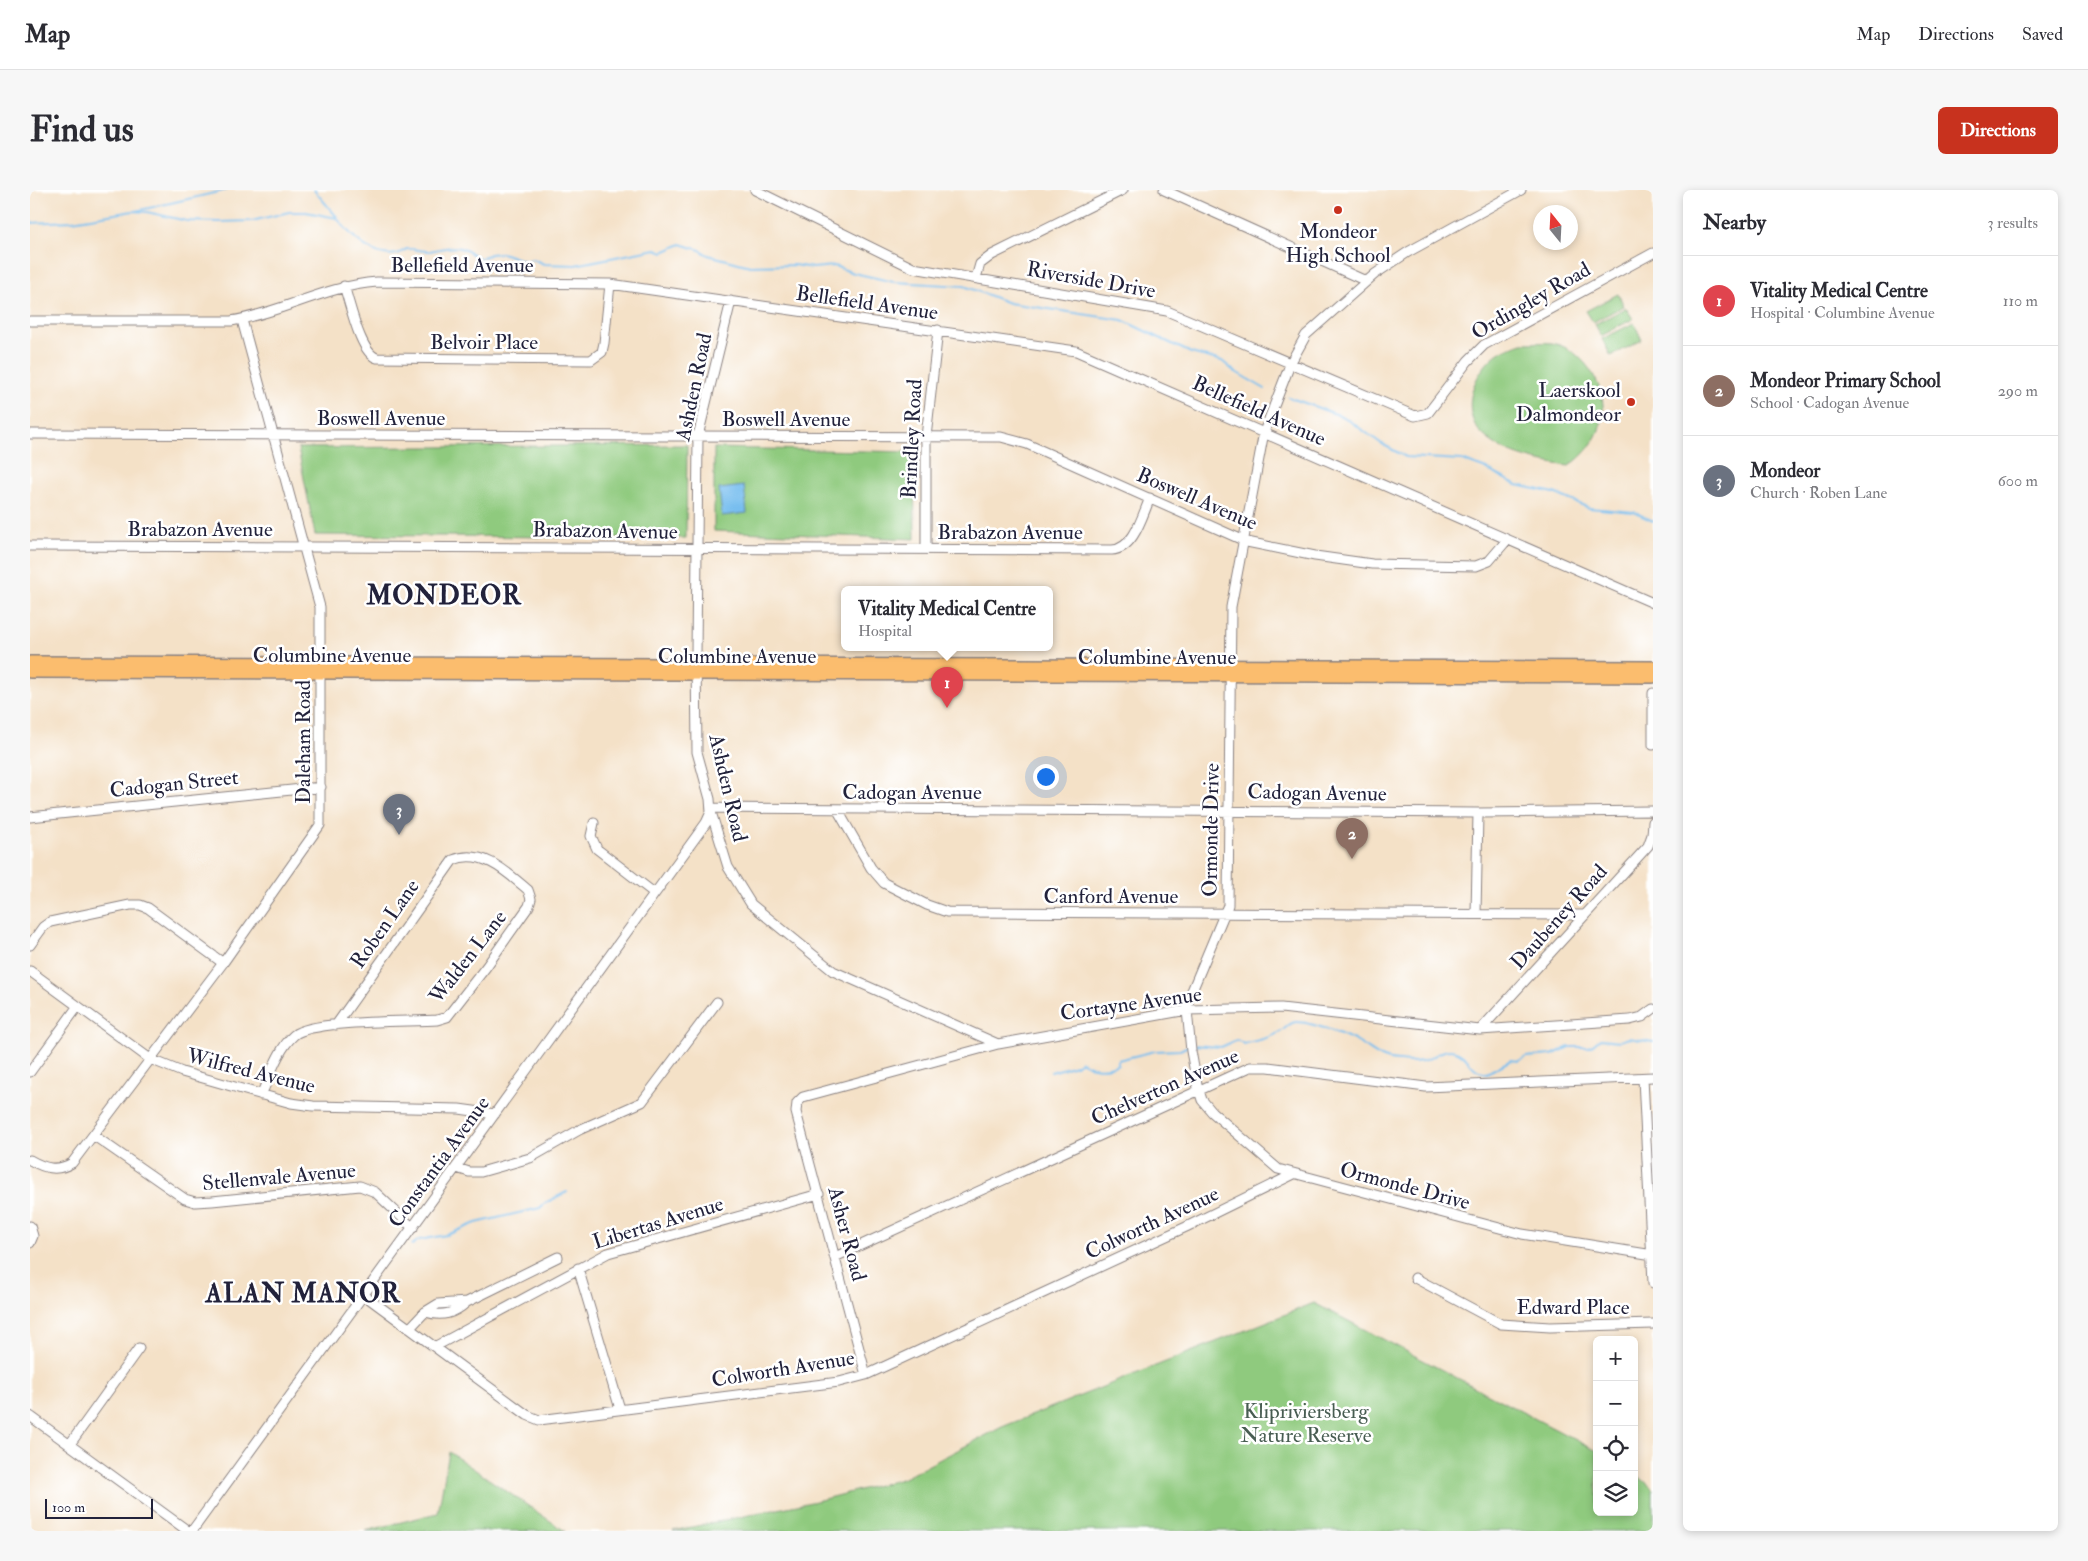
<!DOCTYPE html>
<html lang="en">
<head>
<meta charset="utf-8">
<style>
	:root { --surface:#fff; --page:#f7f7f7; --text:#2b2b33; --muted:#7c7c81; --line:#e1e1e2; --accent:#c8321e }
	body { margin:0; font-family:"IM FELL Double Pica",serif; background:var(--page); color:var(--text) }
	.controls { position:absolute; right:15px; bottom:15px; display:grid; overflow:hidden; border-radius:8px; box-shadow:0 2px 8px #0003 }
	.controls button { width:45px; height:45px; display:grid; place-items:center; padding:0; border:0; border-bottom:1px solid var(--line); background:var(--surface); color:var(--text); font:25px sans-serif }
	.compass { position:absolute; left:1503px; top:15px; width:45px; height:45px; border-radius:50%; background:var(--surface); box-shadow:0 2px 8px #0003; rotate:342deg }
	.scale { position:absolute; left:15px; bottom:12px; width:108px; box-sizing:border-box; padding-left:5px; border:2px solid #22223b; border-top:0; font-size:14px; line-height:18px; white-space:nowrap; color:#22223b; -webkit-text-stroke:4px #fff; paint-order:stroke }
	.you { position:absolute; left:1015px; top:586px; width:18px; height:18px; margin:-12px; border:4px solid #fff; border-radius:50%; background:#1a73e8; box-shadow:0 0 0 8px #1a73e833 }
	.badge { display:grid; place-items:center; width:32px; height:32px; border-radius:50%; background:var(--accent); color:#fff; font-size:16px; font-weight:700 }
	.pin { position:absolute; translate:-50% -41px; filter:drop-shadow(0 1px 2px #0008) }
	.pin::after { content:''; position:absolute; top:26px; width:18px; height:15px; background:inherit; clip-path:polygon(0 0,100% 0,50% 100%) }
	.popup { position:absolute; left:811px; top:396px; width:212px; height:65px; box-sizing:border-box; display:grid; place-content:center; border-radius:8px; background:var(--surface); filter:drop-shadow(0 1px 4px #0005); font-size:16px; white-space:nowrap; color:var(--muted) }
	.popup b { font-size:19px; color:var(--text) }
	.popup::after { content:''; position:absolute; left:50%; top:100%; margin-left:-10px; border:10px solid transparent; border-top-color:var(--surface) }
	.list { margin:0; padding:0; list-style:none }
	h2 { display:flex; justify-content:space-between; align-items:center; height:65px; margin:0; padding:0 20px; font-size:21px }
	h2 small { font-size:16px; font-weight:400; color:var(--muted) }
	.list li { display:grid; grid-template-columns:32px 1fr auto; gap:15px; align-items:center; box-sizing:border-box; height:90px; padding:0 20px; border-top:1px solid var(--line) }
	.list b { display:block; font-size:19px; white-space:nowrap }
	.list p { margin:0; font-size:16px; white-space:nowrap; color:var(--muted) }
	.list em { font-size:16px; font-style:normal; color:var(--muted) }
	.icon { flex:none; width:28px; height:28px; fill:none; stroke:currentColor; stroke-width:2; stroke-linecap:round; stroke-linejoin:round }
	.map { position:relative; flex:none; width:1623px; height:1341px; overflow:hidden; border-radius:8px }
	header { display:flex; align-items:center; gap:30px; box-sizing:border-box; height:70px; padding:0 25px; background:var(--surface); border-bottom:1px solid var(--line) }
	header strong { font-size:24px }
	nav { display:flex; gap:28px; margin-inline-start:auto; font-size:18px }
	.intro { display:flex; align-items:center; justify-content:space-between; box-sizing:border-box; height:120px; padding:0 30px }
	h1 { margin:0; font-size:35px }
	.button { padding:12px 22px; border-radius:8px; background:var(--accent); color:#fff; font-size:18px; font-weight:700 }
	main { display:flex; gap:30px; padding:0 30px }
	aside { flex:1; background:var(--surface); border-radius:8px; box-shadow:0 2px 8px #0003 }
	.map>svg:first-child { display:block }
	.green { fill:#8fca7e; stroke:#58765c }
	.water { fill:#77beef; stroke:#4c7095 }
	.lines { fill:none; stroke-linecap:round; stroke-linejoin:round }
	.stream { stroke:#77beef; stroke-width:2 }
	.minor-casing { stroke:#8b8281; stroke-width:11 }
	.major-casing { stroke:#8b8281; stroke-width:14 }
	.minor { stroke:#fff; stroke-width:9 }
	.major { stroke:#fbbd6e; stroke-width:11 }
	.poi-dot { fill:#c8321e; stroke:#fff; stroke-width:2 }
	.labels { text-anchor:middle; dominant-baseline:central; stroke-width:5; stroke-linejoin:round; paint-order:stroke }
	.poi-label { font-size:21px; fill:#22223b; stroke:#fff }
	.street-label { font-size:21px; fill:#22223b; stroke:#fff }
	.park-label { font-size:21px; fill:#485d52; stroke:#fff }
	.district-label { font-size:26px; font-weight:bold; letter-spacing:1px; fill:#22223b; stroke:#fff }
</style>
</head>
<body>
<header>
<strong>Map</strong>
<nav><a>Map</a><a>Directions</a><a>Saved</a></nav>
</header>
<div class="intro"><h1>Find us</h1><a class="button">Directions</a></div>
<main>
<div class="map">
<svg width="1623" height="1341" viewBox="0 0 1623 1341">
	<rect width="100%" height="100%" fill="#fff"/>
	<filter id="ink" filterUnits="userSpaceOnUse"><feTurbulence type="fractalNoise" baseFrequency=".02" numOctaves="2"/><feDisplacementMap in="SourceGraphic" scale="10" xChannelSelector="R" yChannelSelector="G"/><feConvolveMatrix kernelMatrix="1 2 1 2 8 2 1 2 1" color-interpolation-filters="sRGB"/></filter>
	<filter id="wash" filterUnits="userSpaceOnUse"><feTurbulence type="fractalNoise" baseFrequency=".0096" numOctaves="4" result="noise"/><feDisplacementMap in="SourceGraphic" scale="20" xChannelSelector="R" yChannelSelector="G"/><feGaussianBlur stdDeviation="1.12" result="paint"/><feColorMatrix in="noise" values="0 0 0 0 0 0 0 0 0 0 0 0 0 0 0 0 0 1.4 0 .05"/><feComposite in="paint" operator="in"/></filter>
	<g filter="url(#wash)">
		<rect width="100%" height="100%" fill="#f4e1c7"/>
		<path class="green" d="M1588 104 1594 116 1563 132 1556 121Z
			M1596 118 1603 129 1571 146 1565 134Z
			M1604 133 1612 150 1581 166 1572 149Z
			M1492 153C1502 153 1513 152 1522 153 1555 159 1581 202 1571 234 1566 251 1554 266 1539 276 1510 272 1476 266 1453 245 1427 221 1445 178 1470 162 1476 158 1485 156 1492 153Z
			M657 255 656 348 285 345 268 258Z
			M684 258 884 262 885 349 684 341Z
			M1284 1113 1567 1261V1322H1604V1282L1623 1299V1341H643L786 1311 872 1289 972 1237Z
			M419 1262 535 1341H335L408 1323Z"/>
		<path class="water" d="M714 296 717 323 692 326 689 299Z"/>
		<g class="lines">
			<path class="stream" d="M284 0 307 27
				M106 21 197 0
				M0 33 42 31 103 21 117 22 157 31 188 32 222 31 259 22H276L307 28C320 45 342 69 367 64 371 63 374 60 377 59 384 58 393 62 400 61 425 56 428 53 450 69L460 64 472 63 495 71 503 69 514 74 545 75 626 59 633 62 651 54 670 60 678 65 720 76 764 75 783 78 804 76 824 83 864 92 934 96 979 113 1092 130 1161 163 1192 171 1204 181 1235 199
				M1258 207 1314 227 1352 254 1376 267 1432 270 1456 279 1487 295 1524 303 1559 318 1604 322 1623 331
				M1162 855 1191 857 1207 850 1214 854C1226 850 1240 849 1250 842 1256 839 1258 833 1266 832 1279 831 1318 846 1329 853 1343 861 1351 871 1370 871 1376 872 1386 872 1392 871 1405 869 1413 855 1428 862 1440 868 1441 882 1457 883L1481 870 1489 871 1496 867 1522 865 1539 857H1558L1563 855 1570 849 1590 851 1599 848 1623 852
				M1021 882 1046 875 1051 871C1061 879 1076 880 1088 874V870L1125 861 1150 860 1158 856
				M382 1055 389 1050 417 1045 446 1033 510 1018 515 1013 537 1002"/>
		</g>
	</g>
	<g filter="url(#ink)">
		<g class="lines">
			<g class="minor-casing">
				<path id="minor" d="M725 0 883 78 1137 121 1385 226 1398 223 1438 171 1454 155 1623 63
					M1134 0 1336 91
					M1491 0 1378 62 1345 84 1276 145 1261 172 1234 242 1201 417 1198 715 1159 808 1157 820 1161 861 1167 894 1172 910 1182 922 1248 979 1492 1044 1623 1065
					M946 88 950 74 962 65 1093 0
					M314 96C320 113 330 163 347 168L561 170 572 162 574 153 580 94
					M701 111 668 246 666 466 667 562 680 609 681 622 698 677 721 714 803 781 968 854
					M0 131H201C251 123 295 96 347 92L580 94 1046 161 1623 413
					M0 244 971 247 997 254 1217 352 1285 366 1342 374 1446 376 1459 371 1477 350
					M0 356 1082 360C1104 359 1112 326 1120 308
					M896 359V247L908 140
					M1623 503V555
					M681 618 1448 623 1623 621
					M807 619 841 678 854 693 897 715 917 722 1553 725
					M0 627 291 597
					M564 633 561 646 567 659 624 703
					M1446 724 1448 623
					M0 755 13 737 20 732 100 715H110L118 718 193 773
					M0 781 120 869 152 882 261 913 283 916 429 919 465 924
					M1450 840 1618 656 1622 645 1623 632
					M0 882 48 816
					M1613 888 1623 1093
					M231 905C240 886 248 859 264 845 282 830 379 832 407 830L417 827 456 777 499 716 501 709 498 700C477 682 452 658 423 670L306 835
					M63 945 155 1009 165 1012 182 1011 330 996 345 1002 383 1038
					M0 970C14 978 27 982 42 973L193 773 290 635V417L212 130
					M427 978 439 982H451L500 968 549 940 612 912 687 812
					M0 1036 3 1046 0 1053
					M805 1067 1220 877H1238L1396 897 1623 887
					M548 1078 590 1219
					M1385 1088 1471 1134 1520 1137 1623 1134
					M334 1105 497 1225 509 1230 809 1192 836 1185 1156 1037 1264 984
					M395 1122C412 1127 424 1124 437 1112
					M380 1138 395 1122 408 1114 437 1112 528 1067
					M406 1156 578 1063 789 1004
					M836 1185 766 922 767 913 773 907 968 854 1157 820 1251 818 1450 840 1600 830 1612 827 1623 819
					M0 1226 158 1341
					M40 1254 109 1158
					M162 1341 676 633 681 622"/>
			</g>
			<g class="major-casing">
				<path id="major" d="M0 472 1623 477
					M0 482 1623 487"/>
			</g>
			<use href="#minor" class="minor"/>
			<use href="#major" class="major"/>
		</g>
	</g>
	<g class="poi-dot">
		<circle cx="1308" cy="20" r="5"/>
		<circle cx="1601" cy="212" r="5"/>
	</g>
	<g class="labels">
		<g class="poi-label">
			<text x="1308" y="41">Mondeor<tspan x="1308" dy="24">High School</tspan></text>
			<text x="1591" y="200" text-anchor="end">Laerskool<tspan x="1591" dy="24">Dalmondeor</tspan></text>
		</g>
		<g class="street-label">
			<text x="432" y="75">Bellefield Avenue</text>
			<text transform="translate(1061 90) rotate(10)">Riverside Drive</text>
			<text transform="translate(1501 111) rotate(-30)">Ordingley Road</text>
			<text transform="translate(837 113) rotate(8)">Bellefield Avenue</text>
			<text x="454" y="152">Belvoir Place</text>
			<text transform="translate(664 197) rotate(-78)">Ashden Road</text>
			<text transform="translate(1229 221) rotate(24)">Bellefield Avenue</text>
			<text x="351" y="228">Boswell Avenue</text>
			<text x="756" y="229">Boswell Avenue</text>
			<text transform="translate(882 249) rotate(-87)">Brindley Road</text>
			<text transform="translate(1167 309) rotate(23)">Boswell Avenue</text>
			<text x="170" y="339">Brabazon Avenue</text>
			<text transform="translate(575 341) rotate(1)">Brabazon Avenue</text>
			<text x="980" y="342">Brabazon Avenue</text>
			<text x="302" y="465">Columbine Avenue</text>
			<text x="707" y="466">Columbine Avenue</text>
			<text x="1127" y="467">Columbine Avenue</text>
			<text transform="translate(273 552) rotate(-90)">Daleham Road</text>
			<text transform="translate(144 594) rotate(-6)">Cadogan Street</text>
			<text transform="translate(698 598) rotate(77)">Ashden Road</text>
			<text x="882" y="602">Cadogan Avenue</text>
			<text transform="translate(1287 603) rotate(1)">Cadogan Avenue</text>
			<text transform="translate(1181 640) rotate(-89)">Ormonde Drive</text>
			<text x="1081" y="706">Canford Avenue</text>
			<text transform="translate(1529 727) rotate(-48)">Daubeney Road</text>
			<text transform="translate(355 734) rotate(-55)">Roben Lane</text>
			<text transform="translate(438 767) rotate(-52)">Walden Lane</text>
			<text transform="translate(1101 814) rotate(-8)">Cortayne Avenue</text>
			<text transform="translate(221 881) rotate(14)">Wilfred Avenue</text>
			<text transform="translate(1135 897) rotate(-24)">Chelverton Avenue</text>
			<text transform="translate(409 972) rotate(-54)">Constantia Avenue</text>
			<text transform="translate(249 987) rotate(-5)">Stellenvale Avenue</text>
			<text transform="translate(1375 996) rotate(15)">Ormonde Drive</text>
			<text transform="translate(628 1033) rotate(-17)">Libertas Avenue</text>
			<text transform="translate(1122 1033) rotate(-25)">Colworth Avenue</text>
			<text transform="translate(817 1044) rotate(75)">Asher Road</text>
			<text x="1543" y="1117">Edward Place</text>
			<text transform="translate(753 1179) rotate(-9)">Colworth Avenue</text>
		</g>
		<g class="park-label">
			<text x="1276" y="1221">Klipriviersberg<tspan x="1276" dy="24">Nature Reserve</tspan></text>
		</g>
		<g class="district-label">
			<text x="414" y="406">MONDEOR</text>
			<text x="273" y="1104">ALAN MANOR</text>
		</g>
	</g>
</svg>
<div class="controls">
<button>+</button>
<button>−</button>
<button><svg class="icon" aria-label="locate" viewBox="0 0 24 24"><circle cx="12" cy="12" r="6"/><path d="M12 2v4M12 18v4M2 12h4M18 12h4"/></svg></button>
<button><svg class="icon" aria-label="layers" viewBox="0 0 24 24"><path d="M12 4l9 5-9 5-9-5zM3 14l9 5 9-5"/></svg></button>
</div>
<svg class="compass" viewBox="-18 -18 36 36"><path d="M0-13l5 13h-10z" fill="#e53935"/><path d="M0 13l5-13h-10z" fill="#7c7c81"/></svg>
<div class="scale">100 m</div>
<div class="you"></div>
<div class="pin badge" style="left:917px;top:518px;background:#e0444e">1</div>
<div class="popup"><b>Vitality Medical Centre</b>Hospital</div>
<div class="pin badge" style="left:1322px;top:669px;background:#8d6e63">2</div>
<div class="pin badge" style="left:369px;top:645px;background:#6b7280">3</div>
</div>
<aside>
<h2>Nearby<small>3 results</small></h2>
<ul class="list">
<li><span class="badge" style="background:#e0444e">1</span><div><b>Vitality Medical Centre</b><p>Hospital · Columbine Avenue</p></div><em>110 m</em></li>
<li><span class="badge" style="background:#8d6e63">2</span><div><b>Mondeor Primary School</b><p>School · Cadogan Avenue</p></div><em>290 m</em></li>
<li><span class="badge" style="background:#6b7280">3</span><div><b>Mondeor</b><p>Church · Roben Lane</p></div><em>600 m</em></li>
</ul>
</aside>
</main>
</body>
</html>
